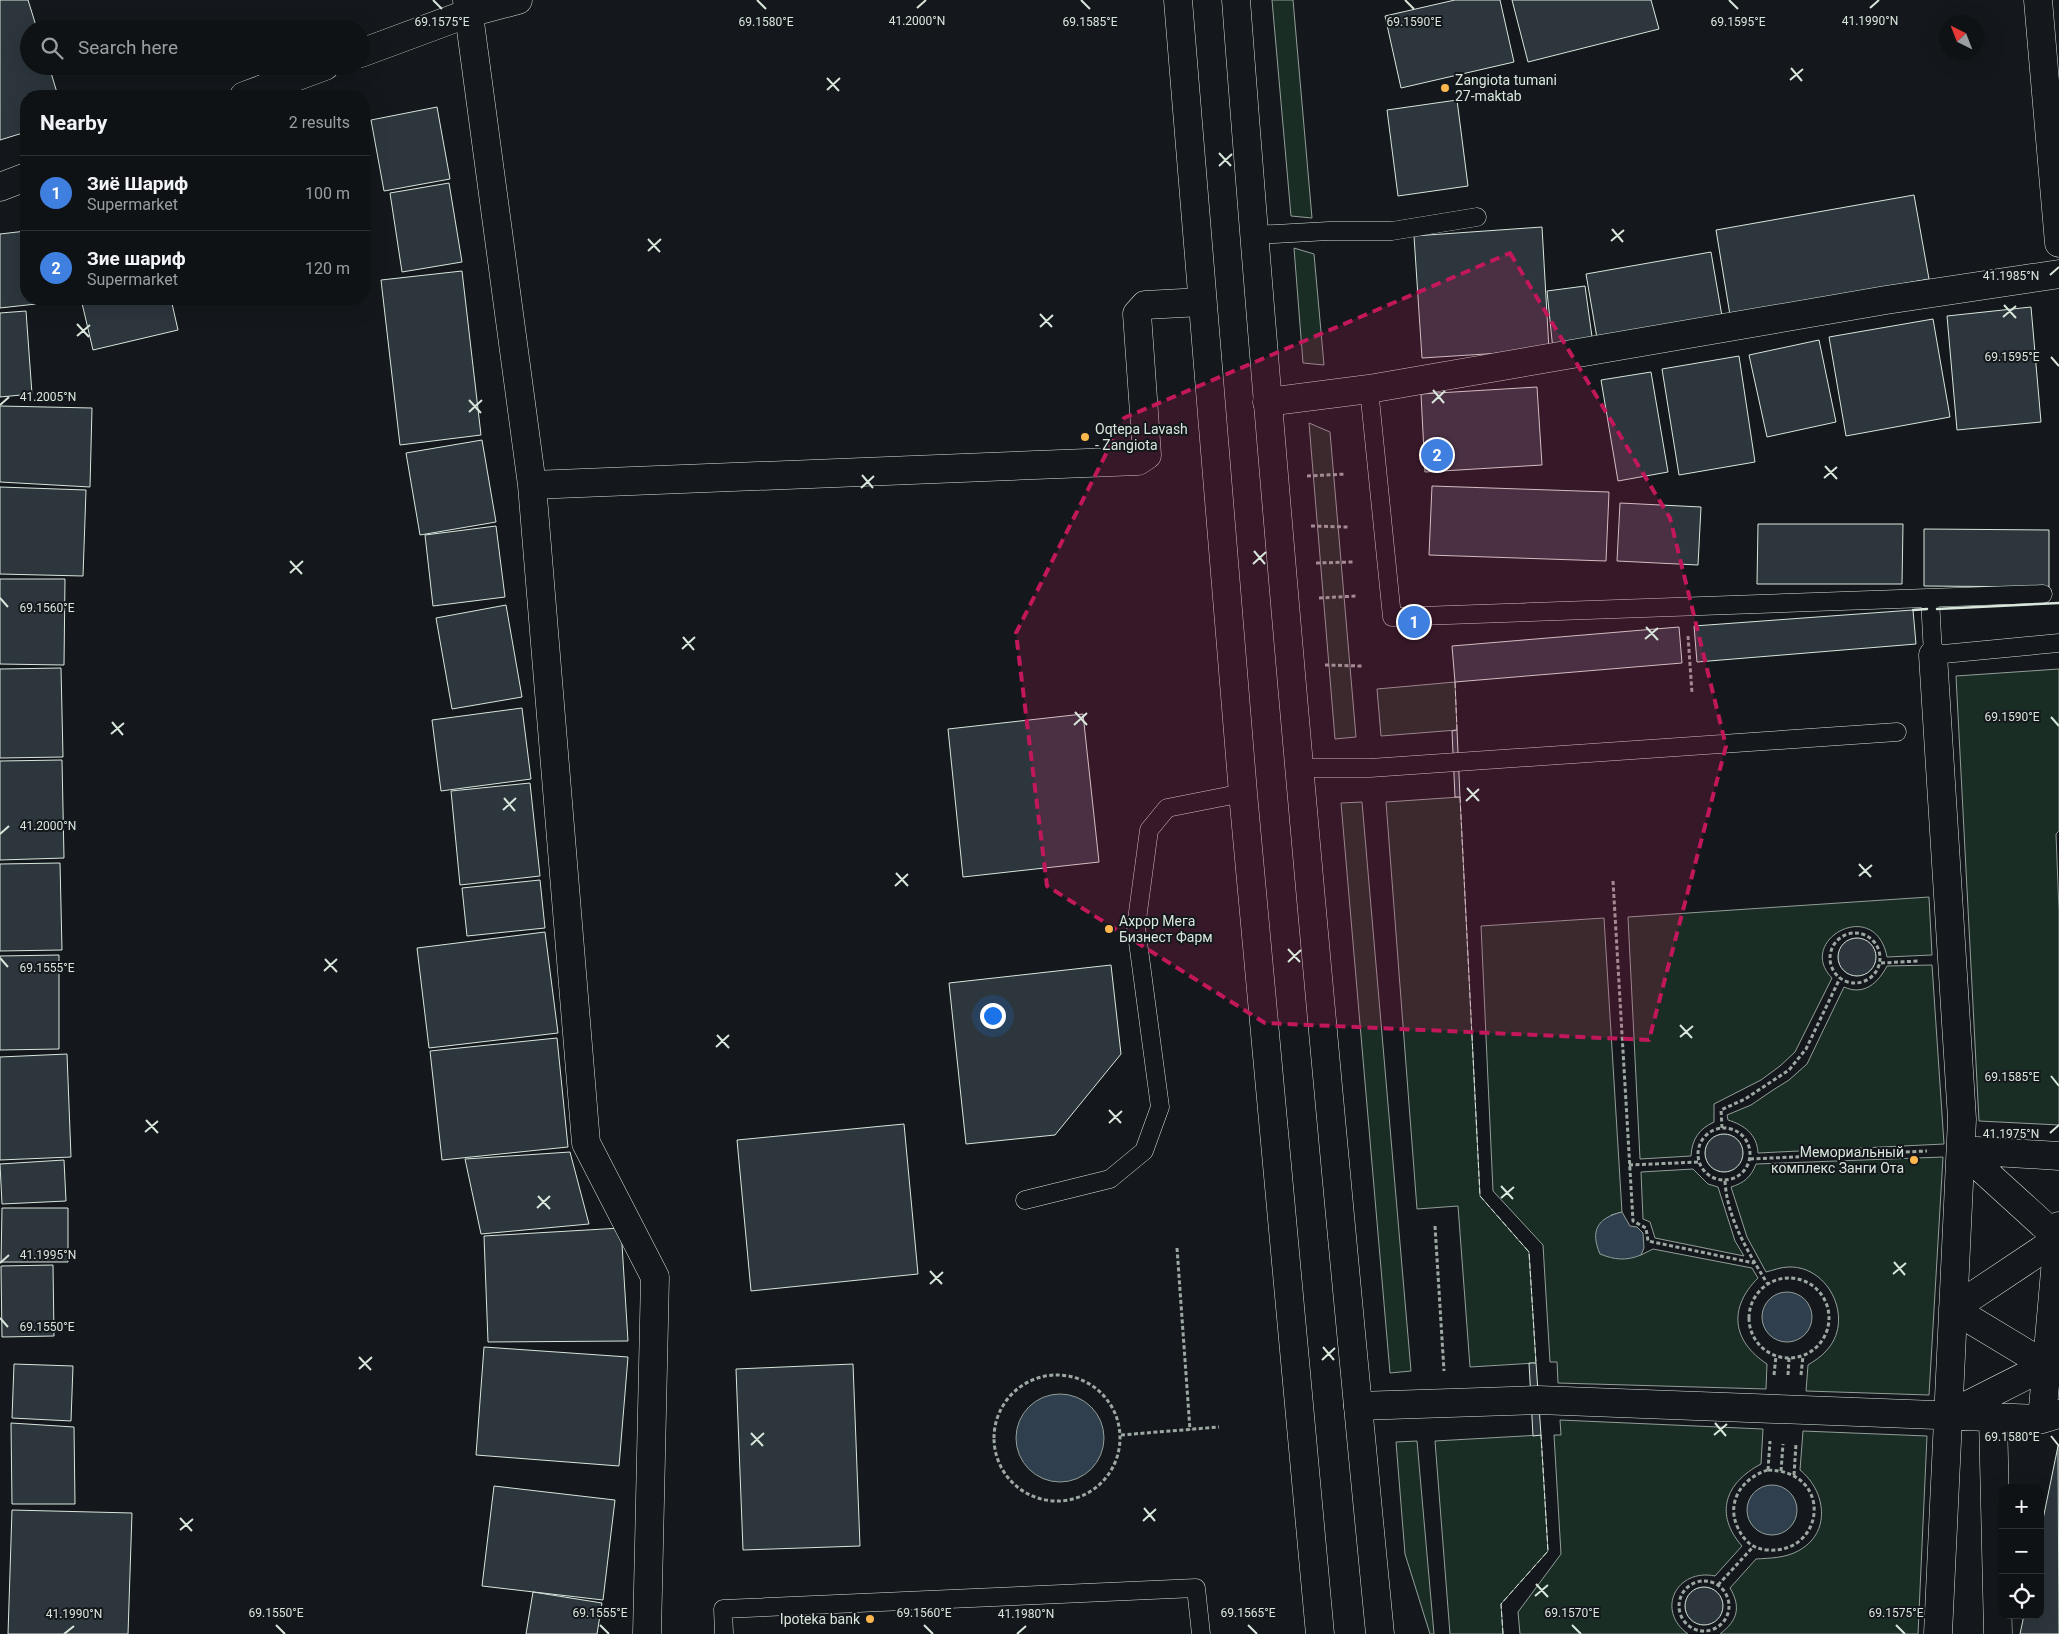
<!DOCTYPE html>
<html lang="en">
<head>
<meta charset="utf-8">
<style>
	:root { --surface:#0f1215; --page:#1d2022; --text:#f1f3f6; --muted:#9b9ea0; --line:#2f3234; --accent:#7c3aed }
	body { margin:0; font-family:Roboto,sans-serif; background:var(--page); color:var(--text) }
	.controls { position:absolute; right:15px; bottom:15px; display:grid; overflow:hidden; border-radius:10px; box-shadow:0 5px 20px #0002 }
	.controls button { width:45px; height:45px; display:grid; place-items:center; padding:0; border:0; border-bottom:1px solid var(--line); background:var(--surface); color:var(--text); font:25px sans-serif }
	.compass { position:absolute; left:1939px; top:15px; width:45px; height:45px; border-radius:50%; background:var(--surface); box-shadow:0 5px 20px #0002; rotate:318deg }
	.you { position:absolute; left:992px; top:1015px; width:18px; height:18px; margin:-12px; border:4px solid #fff; border-radius:50%; background:#1a73e8; box-shadow:0 0 0 8px #1a73e833 }
	.badge { display:grid; place-items:center; width:32px; height:32px; border-radius:50%; background:var(--accent); color:#fff; font-size:16px; font-weight:700 }
	.pin { position:absolute; translate:-50% -50%; border:2px solid #fff; box-shadow:0 1px 5px #0006 }
	.list { margin:0; padding:0; list-style:none }
	h2 { display:flex; justify-content:space-between; align-items:center; height:65px; margin:0; padding:0 20px; font-size:21px }
	h2 small { font-size:16px; font-weight:400; color:var(--muted) }
	.list li { display:grid; grid-template-columns:32px 1fr auto; gap:15px; align-items:center; box-sizing:border-box; height:75px; padding:0 20px; border-top:1px solid var(--line) }
	.list b { display:block; font-size:19px; white-space:nowrap }
	.list p { margin:0; font-size:16px; white-space:nowrap; color:var(--muted) }
	.list em { font-size:16px; font-style:normal; color:var(--muted) }
	.icon { flex:none; width:28px; height:28px; fill:none; stroke:currentColor; stroke-width:2; stroke-linecap:round; stroke-linejoin:round }
	.map { position:relative; flex:none; width:2059px; height:1634px; overflow:hidden }
	.search { position:absolute; background:var(--surface); box-shadow:0 5px 20px #0002; left:20px; top:20px; width:350px; height:55px; display:flex; align-items:center; gap:12px; box-sizing:border-box; padding:0 18px; border-radius:28px; color:var(--muted); font-size:19px }
	.panel { position:absolute; background:var(--surface); box-shadow:0 5px 20px #0002; left:20px; top:90px; width:350px; height:215px; border-radius:20px }
	.map>svg:first-child { display:block }
	.green { fill:#1a2d24; stroke:#939e99 }
	.water { fill:#2f3f4d; stroke:#939e99 }
	.building { fill:#2c363c; stroke:#d8e6dc }
	.lines { fill:none; stroke-linecap:round; stroke-linejoin:round }
	.lane-casing { stroke:#d8e6dc; stroke-width:19 }
	.street-casing { stroke:#d8e6dc; stroke-width:29 }
	.secondary-casing { stroke:#d8e6dc; stroke-width:29 }
	.primary-casing { stroke:#d8e6dc; stroke-width:29 }
	.path { stroke:#9da8a2; stroke-width:3; stroke-dasharray:4 2.5; stroke-linecap:butt }
	.lane { stroke:#14181c; stroke-width:18 }
	.street { stroke:#14181c; stroke-width:28 }
	.secondary { stroke:#14181c; stroke-width:28 }
	.primary { stroke:#14181c; stroke-width:28 }
	.fence { stroke:#d8e6dc; stroke-width:1; stroke-dasharray:6 2.5; stroke-linecap:butt }
	.wall { stroke:#d8e6dc; stroke-width:2.5 }
	.marked { fill:#c2185b; fill-opacity:0.2; stroke:#c2185b; stroke-width:4; stroke-dasharray:10 6; stroke-linejoin:round }
	.ticks { fill:none; stroke:#d8e6dc; stroke-width:2 }
	.poi-dot { fill:#ffb74d; stroke:#14181c; stroke-width:2 }
	.labels { text-anchor:middle; dominant-baseline:central; stroke-width:4; stroke-linejoin:round; paint-order:stroke }
	.poi-label { font-size:14px; fill:#d8e6dc; stroke:#14181c; text-anchor:start }
	.ticks-label { font-size:12px; text-anchor:middle; fill:#d8e6dc; stroke:#14181c; stroke-width:4; stroke-linejoin:round; paint-order:stroke }
</style>
</head>
<body>
<div class="map">
<svg width="2059" height="1634" viewBox="0 0 2059 1634">
	<rect width="100%" height="100%" fill="#14181c"/>
	<path class="green" d="M1272 0H1293L1312 218 1291 216Z
		M1294 248 1314 254 1324 365 1303 363Z
		M1309 423 1330 432 1356 737 1335 739Z
		M2059 669V831L2056 834 2059 911V1125L1979 1121 1956 676Z
		M1455 682 1457 730 1381 736 1377 689Z
		M1460 797 1480 1196 1529 1252 1536 1363 1470 1367 1458 1206 1417 1209 1386 802Z
		M1362 802 1411 1371 1390 1373 1341 803Z
		M1929 897 1932 955 1887 957C1875 895 1795 941 1832 978L1795 1052 1780 1066 1761 1080 1714 1104V1122C1699 1129 1692 1139 1691 1156L1640 1159 1628 917Z
		M1604 918 1622 1212 1611 1215 1641 1255 1653 1249 1752 1268 1758 1278C1728 1308 1732 1341 1767 1364L1766 1389 1558 1383 1557 1362H1550L1543 1245 1493 1191 1481 926Z
		M1932 965 1944 1144 1758 1153C1757 1134 1744 1125 1728 1120L1727 1115 1751 1105 1773 1090 1789 1080 1807 1064 1844 987C1864 996 1878 983 1887 966Z
		M1943 1157 1929 1395 1806 1391 1808 1365C1814 1361 1821 1357 1826 1351 1855 1321 1830 1266 1789 1267 1781 1267 1774 1270 1766 1272L1747 1237 1731 1187C1744 1183 1751 1177 1756 1164Z
		M1693 1169 1708 1184 1718 1187 1735 1241 1744 1256 1655 1238 1650 1222 1643 1219 1641 1172Z
		M1560 1420 1763 1429 1761 1464C1725 1483 1714 1514 1742 1546L1715 1576C1677 1568 1655 1610 1688 1634H1520L1518 1612 1561 1554 1554 1435H1561Z
		M1803 1431 1927 1436 1918 1634H1720C1738 1620 1741 1607 1730 1588L1756 1559C1771 1558 1785 1558 1798 1551 1832 1533 1826 1491 1800 1470Z
		M1541 1435 1548 1551 1501 1604 1503 1634H1450L1435 1441Z
		M1417 1441 1434 1634H1430L1405 1554 1396 1442Z"/>
	<path class="water" d="M1622 1212 1630 1226 1637 1227 1643 1233 1644 1248 1641 1255C1626 1261 1615 1260 1600 1254 1590 1231 1597 1218 1622 1212Z
		M1762 1317a25 25 0 1 1 50 0a25 25 0 1 1-50 0Z
		M1016 1438a44 44 0 1 1 88 0a44 44 0 1 1-88 0Z
		M1747 1510a25 25 0 1 1 50 0a25 25 0 1 1-50 0Z"/>
	<path class="building" d="M0 0H28L37 29H29V66H49L58 96H26V132L0 140Z
		M1455 0H1500L1514 62 1401 88 1385 16Z
		M1512 0H1651L1659 29 1528 62Z
		M1457 100 1468 186 1398 196 1387 110Z
		M437 107 450 179 384 191 371 120Z
		M449 183 462 262 402 272 390 193Z
		M1914 195 1929 279 1730 315 1716 230Z
		M1542 227 1549 350 1422 358 1414 236Z
		M26 231V299H36V304L0 308V234Z
		M364 247 367 266H364Z
		M1711 252 1723 322 1598 344 1586 274Z
		M462 271 481 435 400 445 381 280Z
		M1585 286 1593 344 1553 350 1547 291Z
		M81 299H171L178 330 93 350Z
		M2031 307 2041 422 1957 430 1947 316Z
		M26 311 32 394 0 397V313Z
		M1933 319 1950 417 1846 436 1829 337Z
		M1819 340 1836 422 1767 437 1749 355Z
		M1739 356 1755 462 1679 475 1662 369Z
		M1651 372 1668 472 1618 481 1601 380Z
		M1537 387 1542 465 1425 472 1421 394Z
		M0 406 92 408 90 487 0 482Z
		M482 440 496 522 420 535 406 453Z
		M1432 486 1609 492 1606 561 1429 555Z
		M0 487 86 490 83 576 0 574Z
		M1620 503 1701 507 1698 565 1617 561Z
		M1758 524H1903L1902 584H1757Z
		M496 526 505 597 433 606 425 535Z
		M1924 529 2049 530V587L1924 586Z
		M0 579H65L64 665 0 664Z
		M506 605 522 697 452 709 436 618Z
		M1913 610 1916 644 1697 662 1694 626Z
		M1679 627 1682 663 1455 682 1452 646Z
		M61 668 63 757 0 758V669Z
		M522 708 531 779 441 791 432 720Z
		M1083 714 1099 862 963 877 948 729Z
		M1457 730 1460 797H1455L1452 731Z
		M62 760 64 858 0 860V761Z
		M530 783 540 876 460 885 451 791Z
		M60 863 62 950 0 951V864Z
		M540 880 545 928 467 936 462 888Z
		M545 932 558 1033 429 1048 417 948Z
		M1838 957a19 19 0 1 1 38 0a19 19 0 1 1-38 0Z
		M59 955V1049L0 1050V956Z
		M1111 965 1121 1054 1055 1135 966 1144 949 983Z
		M557 1038 568 1147 442 1160 430 1051Z
		M67 1054 71 1157 0 1160V1057Z
		M904 1124 918 1274 751 1291 737 1140Z
		M1705 1153a19 19 0 1 1 38 0a19 19 0 1 1-38 0Z
		M570 1152 589 1224 481 1234 465 1159Z
		M64 1160 66 1201 2 1204 0 1164Z
		M2 1208H68V1262H1Z
		M621 1228 628 1341 488 1342 484 1236Z
		M53 1265 54 1336 2 1337 1 1266Z
		M484 1347 628 1357 619 1466 476 1455Z
		M1529 1363H1536L1541 1435 1533 1436Z
		M14 1364 73 1366 71 1421 12 1418Z
		M853 1364 860 1546 743 1550 736 1369Z
		M11 1423 74 1427 75 1504H12Z
		M2058 1446 2059 1634H2020L2024 1615H2040V1534Z
		M494 1486 615 1500 603 1600 482 1586Z
		M12 1510 132 1513 128 1634H8Z
		M1685 1606a19 19 0 1 1 38 0a19 19 0 1 1-38 0Z
		M533 1592 602 1603 597 1634H526Z"/>
	<g class="lines">
		<g class="lane-casing">
			<path id="lane" d="M1254 235 1329 231H1392L1477 217
				M1369 389 1392 617 2043 594
				M1930 598 1933 655 2059 643
				M1298 768H1370L1897 732
				M1025 1200 1110 1179 1144 1151 1160 1107 1136 927 1149 830 1167 808 1243 793
				M724 1634 723 1609 1196 1588 1201 1634"/>
		</g>
		<g class="street-casing">
			<path id="street" d="M467 0 532 485 586 1143 655 1277 647 1634
				M2038 0 2059 243
				M1267 402 1369 389 1886 300 2059 274
				M532 485 1138 461 1147 455 1137 314 1145 305 1202 302
				M1933 655 1962 1119 1938 1634
				M1961 1150 2059 1239
				M1961 1150 2059 1156
				M2058 1239 1953 1309 2059 1373
				M1358 1406 1538 1400 2042 1419 2059 1414
				M1952 1413 2047 1365
				M1993 1417 1998 1634
				M2042 1419 2059 1226"/>
		</g>
		<g class="secondary-casing">
			<path id="secondary" d="M361 53 469 13 518 0
				M244 96 325 66
				M0 187 26 177"/>
		</g>
		<g class="primary-casing">
			<path id="primary" d="M1178 0 1243 793 1320 1634
				M1236 0C1277 545 1327 1090 1380 1634"/>
		</g>
		<path class="path" d="M1307 476 1346 474
			M1311 526 1348 527
			M1316 563 1353 562
			M1319 598 1356 596
			M1688 636 1692 693
			M1325 665 1362 666
			M1613 881 1633 1221 1646 1228 1648 1241 1754 1263
			M1830 958a25 25 0 1 1 50 0a25 25 0 1 1-50 0Z
			M1881 963 1918 961
			M1698 1154a26 26 0 1 1 52 0a26 26 0 1 1-52 0Z
			M1722 1128 1721 1110 1745 1099 1789 1070 1806 1049 1840 978
			M1750 1159 1927 1151
			M1629 1165 1699 1162
			M1725 1181C1727 1218 1748 1252 1767 1283
			M1435 1226 1444 1371
			M1177 1248 1190 1430
			M1749 1318a40 40 0 1 1 80 0a40 40 0 1 1-80 0Z
			M1774 1375 1776 1356
			M1788 1375 1789 1358
			M1801 1375 1803 1356
			M994 1438a63 63 0 1 1 126 0a63 63 0 1 1-126 0Z
			M1121 1435 1219 1427
			M1768 1470C1834 1471 1825 1554 1768 1550 1752 1549 1743 1540 1737 1526 1726 1500 1744 1477 1768 1470Z
			M1768 1470 1770 1441
			M1781 1471 1783 1444
			M1794 1475 1796 1444
			M1679 1606a25 25 0 1 1 50 0a25 25 0 1 1-50 0Z
			M1718 1585 1753 1547"/>
		<use href="#lane" class="lane"/>
		<use href="#street" class="street"/>
		<use href="#secondary" class="secondary"/>
		<use href="#primary" class="primary"/>
		<path class="fence" d="M1455 682 1457 730
			M1460 797 1480 1196 1529 1252 1536 1363
			M1503 1634 1501 1604 1548 1551 1541 1435"/>
		<path class="wall" d="M1937 609 2059 603
			M1913 610 1927 609"/>
	</g>
	<path class="marked" d="M1510 253 1670 518 1726 746 1649 1040 1265 1023 1047 886 1016 633 1124 418Z"/>
	<path class="ticks" d="M433 0 442 9M757 0 766 9M1081 0 1090 9M1405 0 1414 9M1729 0 1738 9M917 8 926 0M1870 8 1879 0M1791 68 1802 81M827 78 839 91M1790 80 1803 69M827 90 840 78M1219 153 1231 166M1219 166 1232 154M1612 229 1623 242M648 239 660 252M1611 241 1624 230M648 251 661 239M2050 275 2059 267M2004 305 2016 318M1040 314 1052 327M2003 317 2016 306M77 324 89 337M1040 327 1053 315M77 336 90 325M2051 357 2059 366M1433 390 1444 403M469 400 481 413M1432 403 1445 391M0 405 9 397M469 412 482 400M1825 466 1837 479M862 475 873 488M1824 478 1837 467M861 488 874 476M1254 551 1265 564M290 561 302 574M1253 564 1266 552M290 573 303 561M0 598 8 607M1646 627 1658 640M683 637 694 650M1645 639 1658 628M682 649 695 637M1075 712 1087 725M2051 717 2059 726M112 722 123 735M1074 725 1087 713M111 734 124 723M1467 788 1479 801M504 798 515 811M1466 801 1479 789M503 810 516 798M0 834 9 826M1859 864 1871 877M896 873 908 886M1859 876 1872 865M895 886 908 874M1288 949 1300 962M0 958 8 967M325 959 337 972M1288 962 1301 950M324 971 337 959M1680 1025 1692 1038M717 1035 729 1048M1680 1037 1693 1026M716 1047 729 1035M2051 1076 2059 1086M1109 1110 1121 1123M146 1120 158 1133M1109 1123 1122 1111M145 1132 158 1121M2050 1133 2059 1125M1501 1186 1513 1199M538 1196 550 1209M1501 1198 1514 1187M537 1208 550 1196M1894 1262 1905 1275M0 1263 9 1255M930 1271 942 1284M1893 1274 1906 1263M930 1284 943 1272M0 1318 8 1327M1323 1347 1334 1360M359 1357 371 1370M1322 1360 1335 1348M359 1369 372 1357M1715 1423 1726 1436M751 1433 763 1446M1714 1435 1727 1424M2051 1436 2059 1446M751 1445 764 1433M1144 1508 1155 1521M180 1518 192 1531M1143 1521 1156 1509M180 1530 193 1519M1536 1584 1548 1597M1535 1596 1548 1585M276 1625 285 1634M600 1625 609 1634M924 1625 933 1634M1248 1625 1257 1634M1572 1625 1581 1634M1896 1625 1905 1634M64 1634 74 1626M1017 1634 1026 1626"/>
	<g class="poi-dot">
		<circle cx="1445" cy="88" r="5"/>
		<circle cx="1085" cy="437" r="5"/>
		<circle cx="1109" cy="929" r="5"/>
		<circle cx="1914" cy="1160" r="5"/>
		<circle cx="870" cy="1619" r="5"/>
	</g>
	<g class="labels">
		<g class="poi-label">
			<text x="1455" y="80">Zangiota tumani<tspan x="1455" dy="16">27-maktab</tspan></text>
			<text x="1095" y="429">Oqtepa Lavash<tspan x="1095" dy="16">- Zangiota</tspan></text>
			<text x="1119" y="921">Ахрор Мега<tspan x="1119" dy="16">Бизнест Фарм</tspan></text>
			<text x="1904" y="1152" text-anchor="end">Мемориальный<tspan x="1904" dy="16">комплекс Занги Ота</tspan></text>
			<text x="860" y="1619" text-anchor="end">Ipoteka bank</text>
		</g>
	</g>
	<g class="ticks-label">
		<text x="1870" y="25">41.1990°N</text>
		<text x="917" y="25">41.2000°N</text>
		<text x="442" y="26">69.1575°E</text>
		<text x="1414" y="26">69.1590°E</text>
		<text x="766" y="26">69.1580°E</text>
		<text x="1090" y="26">69.1585°E</text>
		<text x="1738" y="26">69.1595°E</text>
		<text x="2011" y="280">41.1985°N</text>
		<text x="2012" y="361">69.1595°E</text>
		<text x="48" y="401">41.2005°N</text>
		<text x="47" y="612">69.1560°E</text>
		<text x="2012" y="721">69.1590°E</text>
		<text x="48" y="830">41.2000°N</text>
		<text x="47" y="972">69.1555°E</text>
		<text x="2012" y="1081">69.1585°E</text>
		<text x="2011" y="1138">41.1975°N</text>
		<text x="48" y="1259">41.1995°N</text>
		<text x="47" y="1331">69.1550°E</text>
		<text x="2012" y="1441">69.1580°E</text>
		<text x="276" y="1617">69.1550°E</text>
		<text x="600" y="1617">69.1555°E</text>
		<text x="924" y="1617">69.1560°E</text>
		<text x="1248" y="1617">69.1565°E</text>
		<text x="1572" y="1617">69.1570°E</text>
		<text x="1896" y="1617">69.1575°E</text>
		<text x="74" y="1618">41.1990°N</text>
		<text x="1026" y="1618">41.1980°N</text>
	</g>
</svg>
<div class="controls">
<button>+</button>
<button>−</button>
<button><svg class="icon" aria-label="locate" viewBox="0 0 24 24"><circle cx="12" cy="12" r="6"/><path d="M12 2v4M12 18v4M2 12h4M18 12h4"/></svg></button>
</div>
<svg class="compass" viewBox="-18 -18 36 36"><path d="M0-13l5 13h-10z" fill="#e53935"/><path d="M0 13l5-13h-10z" fill="#9b9ea0"/></svg>
<div class="you"></div>
<div class="pin badge" style="left:1414px;top:622px;background:#3f7fe0">1</div>
<div class="pin badge" style="left:1437px;top:455px;background:#3f7fe0">2</div>
<div class="search"><svg class="icon" aria-label="search" viewBox="0 0 24 24"><circle cx="10" cy="10" r="6"/><path d="M15 15l6 6"/></svg>Search here</div>
<section class="panel">
<h2>Nearby<small>2 results</small></h2>
<ul class="list">
<li><span class="badge" style="background:#3f7fe0">1</span><div><b>Зиё Шариф</b><p>Supermarket</p></div><em>100 m</em></li>
<li><span class="badge" style="background:#3f7fe0">2</span><div><b>Зие шариф</b><p>Supermarket</p></div><em>120 m</em></li>
</ul>
</section>
</div>
</body>
</html>
